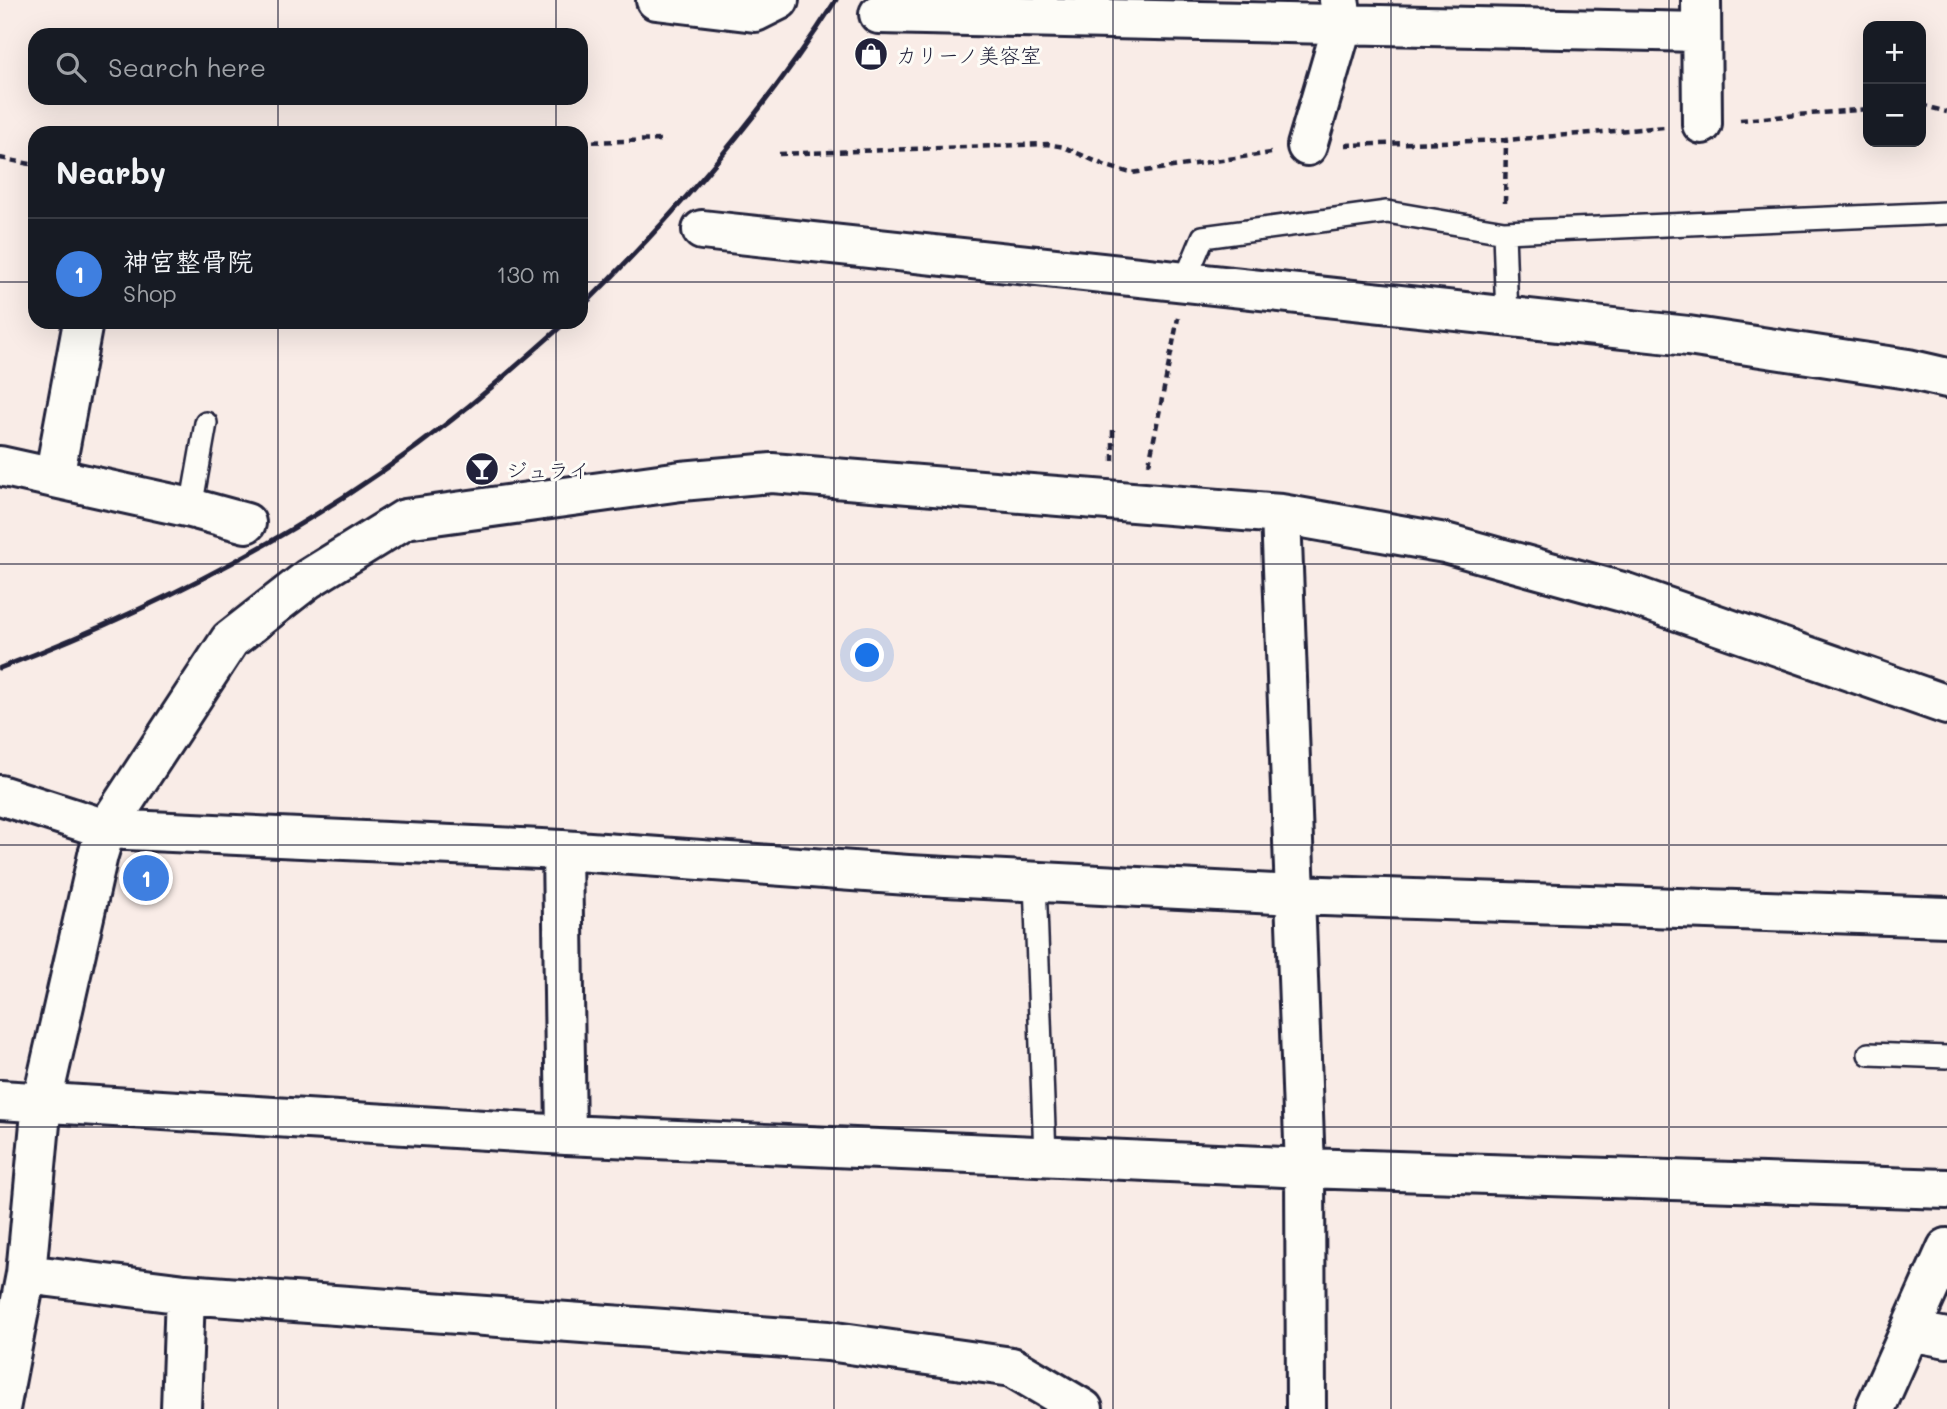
<!DOCTYPE html>
<html lang="en">
<head>
<meta charset="utf-8">
<style>
	:root { --surface:#171b24; --page:#20242c; --text:#f1f3f6; --muted:#9ea1a6; --line:#363941; --accent:#9495a2 }
	body { margin:0; font-family:Mali,"Klee One",sans-serif; background:var(--page); color:var(--text) }
	.controls { position:absolute; right:21px; top:21px; display:grid; overflow:hidden; border-radius:14px; box-shadow:0 7px 28px #0002 }
	.controls button { width:63px; height:63px; display:grid; place-items:center; padding:0; border:0; border-bottom:2px solid var(--line); background:var(--surface); color:var(--text); font:35px sans-serif }
	.you { position:absolute; left:868px; top:656px; width:24px; height:24px; margin:-18px; border:5px solid #fff; border-radius:50%; background:#1a73e8; box-shadow:0 0 0 10px #1a73e833 }
	.badge { display:grid; place-items:center; width:46px; height:46px; border-radius:50%; background:var(--accent); color:#fff; font-size:23px; font-weight:700 }
	.pin { position:absolute; translate:-50% -50%; border:4px solid #fff; box-shadow:0 2px 7px #0006 }
	.list { margin:0; padding:0; list-style:none }
	h2 { display:flex; justify-content:space-between; align-items:center; height:91px; margin:0; padding:0 28px; font-size:30px }
	h2 small { font-size:23px; font-weight:400; color:var(--muted) }
	.list li { display:grid; grid-template-columns:46px 1fr auto; gap:21px; align-items:center; box-sizing:border-box; height:112px; padding:0 28px; border-top:2px solid var(--line) }
	.list b { display:block; font-size:26px; white-space:nowrap }
	.list p { margin:0; font-size:23px; white-space:nowrap; color:var(--muted) }
	.list em { font-size:23px; font-style:normal; color:var(--muted) }
	.icon { flex:none; width:38px; height:38px; fill:none; stroke:currentColor; stroke-width:2; stroke-linecap:round; stroke-linejoin:round }
	.map { position:relative; flex:none; width:1947px; height:1409px; overflow:hidden }
	.search { position:absolute; background:var(--surface); box-shadow:0 7px 28px #0002; left:28px; top:28px; width:560px; height:77px; display:flex; align-items:center; gap:18px; box-sizing:border-box; padding:0 24px; border-radius:21px; color:var(--muted); font-size:26px }
	.panel { position:absolute; background:var(--surface); box-shadow:0 7px 28px #0002; left:28px; top:126px; width:560px; height:203px; border-radius:21px }
	.map>svg:first-child { display:block }
	.lines { fill:none; stroke-linecap:round; stroke-linejoin:round }
	.lane-casing { stroke:#22223b; stroke-width:26 }
	.street-casing { stroke:#22223b; stroke-width:44 }
	.path { stroke:#22223b; stroke-width:4.5; stroke-dasharray:7 5; stroke-linecap:butt }
	.lane { stroke:#fdfcf7; stroke-width:21 }
	.street { stroke:#fdfcf7; stroke-width:38 }
	.rail { stroke:#22223b; stroke-width:5 }
	.grid { fill:none; stroke:#22223b; stroke-width:2; stroke-opacity:0.55 }
	.labels { text-anchor:middle; dominant-baseline:central; stroke-width:6; stroke-linejoin:round; paint-order:stroke }
	.poi-label { font-size:21px; fill:#22223b; stroke:#fdfcf7; text-anchor:start }
</style>
</head>
<body>
<div class="map">
<svg width="1947" height="1409" viewBox="0 0 1947 1409">
	<rect width="100%" height="100%" fill="#f9ece7"/>
	<filter id="ink" filterUnits="userSpaceOnUse"><feTurbulence type="fractalNoise" baseFrequency=".0143" numOctaves="2"/><feDisplacementMap in="SourceGraphic" scale="14" xChannelSelector="R" yChannelSelector="G"/><feConvolveMatrix kernelMatrix="1 2 1 2 8 2 1 2 1" color-interpolation-filters="sRGB"/></filter>
	<g filter="url(#ink)">
		<g class="lines">
			<g class="lane-casing">
				<path id="lane" d="M1504 232 1507 318
					M1185 280 1203 237 1387 212 1504 232 1947 213
					M191 508 206 423
					M1035 881 1045 1156
					M1869 1054 1947 1057"/>
			</g>
			<g class="street-casing">
				<path id="street" d="M656 0 755 12 779 0
					M1701 0 1702 124
					M879 14 1700 32
					M1307 146 1343 23 1339 0
					M702 230 1688 336 1908 369 1947 378
					M0 466 191 508 246 523
					M54 478 83 322
					M1281 514 1305 1168 1306 1409
					M0 795 106 829 562 850 908 875 1294 895 1947 917
					M562 850 566 1135
					M0 1100 566 1135 1305 1168 1947 1189
					M26 1274 185 1294 828 1341 1012 1367 1083 1409
					M1910 1331 1947 1338
					M0 1409 26 1274 42 1102 98 855 106 829 230 640 308 579 405 519 681 481 772 473 1281 514 1445 543 1626 593 1947 705
					M181 1409 185 1294
					M1875 1409 1947 1248"/>
			</g>
			<path class="path" d="M1921 105 1947 112
				M1740 120 1868 109
				M581 142 665 140
				M1345 145 1506 140 1665 127
				M779 154 1047 144 1064 147 1106 166 1131 173 1271 153
				M0 158 35 165
				M1505 203 1506 140
				M1113 461V426
				M1149 464 1178 318"/>
			<use href="#lane" class="lane"/>
			<use href="#street" class="street"/>
			<path class="rail" d="M581 308C676 214 764 113 836 0
				M0 668C160 607 314 528 449 422 490 390 528 356 566 322"/>
		</g>
	</g>
	<path class="grid" d="M278 0V35M556 0V35M834 0V1409M1113 0V1409M1391 0V1409M1669 0V1409M278 98V133M556 98V133M0 282H35M581 282H1947M278 322V1409M556 322V1409M0 564H1947M0 845H1947M0 1127H1947"/>
	<defs>
		<g id="shop-disc" transform="scale(1.75)"><circle r="9.5" fill="#22223b" stroke="#fdfcf7"/><path d="M-5-2.5h2.3a2.7 3.5 0 0 1 5.4 0H5L5.5 6h-11ZM-1.5-2.5h3a1.5 2.3 0 0 0-3 0Z" fill="#fff"/></g>
		<g id="bar-disc" transform="scale(1.75)"><circle r="9.5" fill="#22223b" stroke="#fdfcf7"/><path d="M-6-5H6L.8 .8V4.5H3.5V6h-7V4.5H-.8V.8Z" fill="#fff"/></g>
	</defs>
	<g fill-rule="evenodd">
		<use href="#shop-disc" x="871" y="54"/>
		<use href="#bar-disc" x="482" y="469"/>
	</g>
	<g class="labels">
		<g class="poi-label">
			<text x="896" y="54">カリーノ美容室</text>
			<text x="506" y="469">ジュライ</text>
		</g>
	</g>
</svg>
<div class="controls">
<button>+</button>
<button>−</button>
</div>
<div class="you"></div>
<div class="pin badge" style="left:146px;top:878px;background:#3f7fe0">1</div>
<div class="search"><svg class="icon" aria-label="search" viewBox="0 0 24 24"><circle cx="10" cy="10" r="6"/><path d="M15 15l6 6"/></svg>Search here</div>
<section class="panel">
<h2>Nearby<small></small></h2>
<ul class="list">
<li><span class="badge" style="background:#3f7fe0">1</span><div><b>神宮整骨院</b><p>Shop</p></div><em>130 m</em></li>
</ul>
</section>
</div>
</body>
</html>
